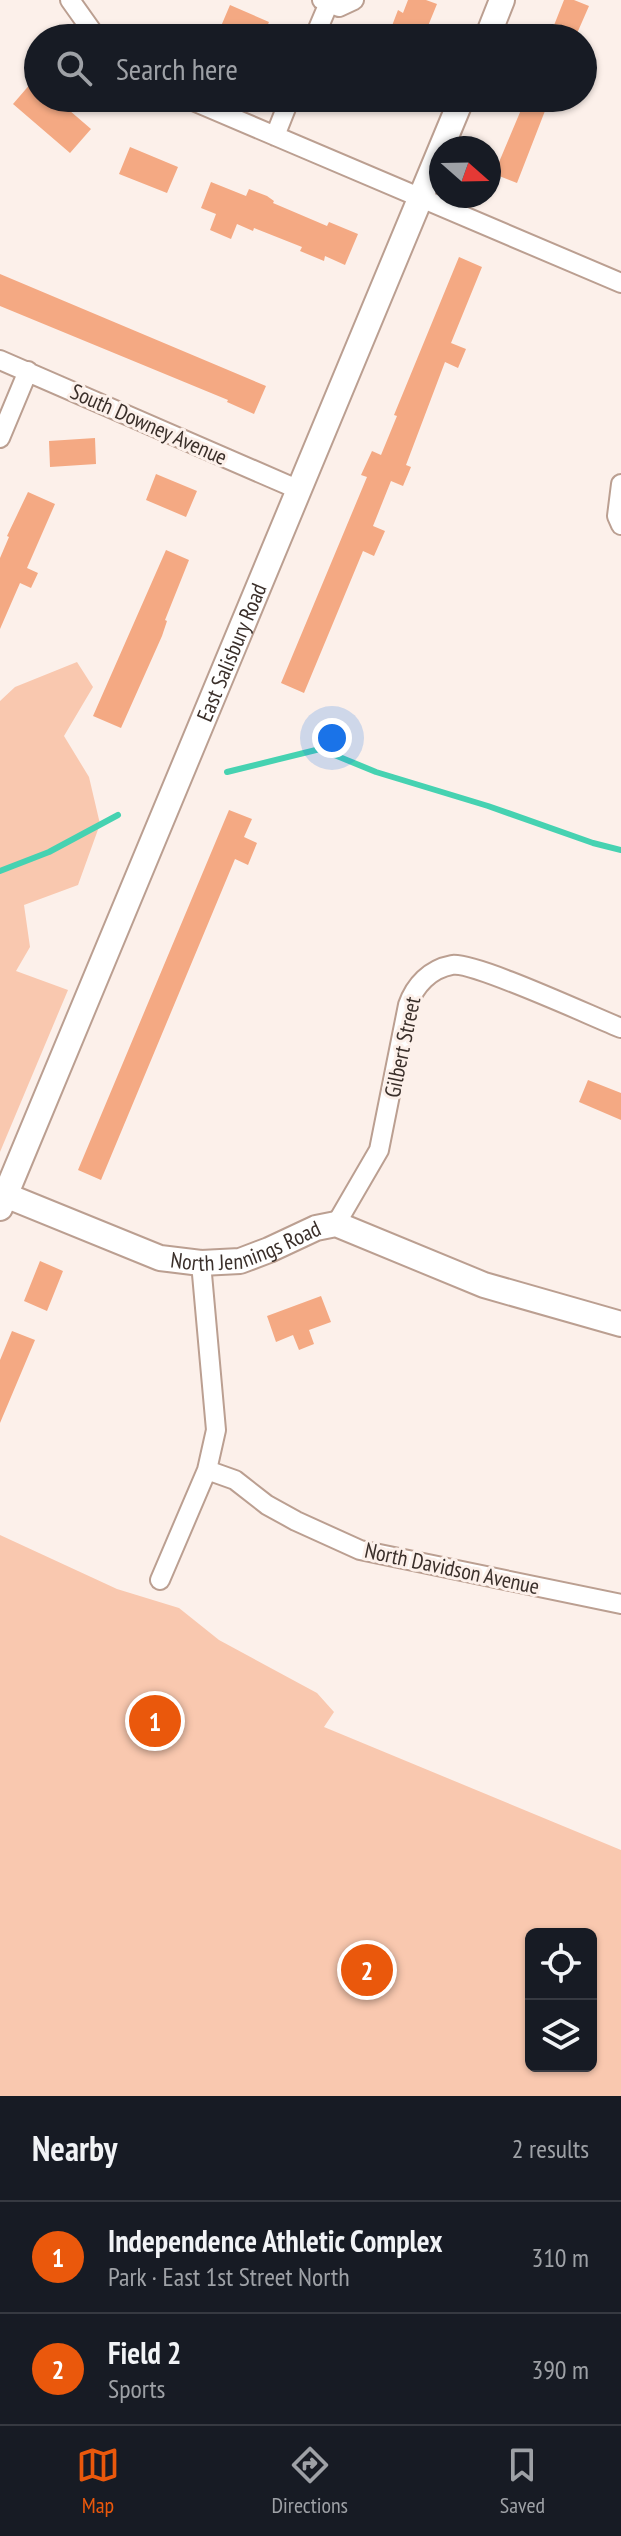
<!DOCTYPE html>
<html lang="en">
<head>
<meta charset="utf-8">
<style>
	:root { --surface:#171b24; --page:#20242c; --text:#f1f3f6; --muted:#9ea1a6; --line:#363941; --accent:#ea580c }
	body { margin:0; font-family:"PT Sans Narrow",sans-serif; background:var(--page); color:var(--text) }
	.controls { position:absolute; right:24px; bottom:24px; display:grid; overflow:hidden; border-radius:12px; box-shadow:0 2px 6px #0004 }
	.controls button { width:72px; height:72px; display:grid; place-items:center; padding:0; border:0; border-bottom:2px solid var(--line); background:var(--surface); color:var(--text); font:40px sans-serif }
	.compass { position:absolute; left:429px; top:136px; width:72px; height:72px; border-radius:50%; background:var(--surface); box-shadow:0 2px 6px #0004; rotate:110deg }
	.you { position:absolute; left:332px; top:738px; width:28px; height:28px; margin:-20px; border:6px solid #fff; border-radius:50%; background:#1a73e8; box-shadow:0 0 0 12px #1a73e833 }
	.badge { display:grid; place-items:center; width:52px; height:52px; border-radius:50%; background:var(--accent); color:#fff; font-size:26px; font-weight:700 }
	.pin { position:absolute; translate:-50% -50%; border:4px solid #fff; box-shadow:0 2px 8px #0006 }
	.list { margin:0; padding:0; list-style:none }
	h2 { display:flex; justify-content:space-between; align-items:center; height:104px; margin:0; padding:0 32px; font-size:34px }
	h2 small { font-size:26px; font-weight:400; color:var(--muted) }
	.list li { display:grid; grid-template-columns:52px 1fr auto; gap:24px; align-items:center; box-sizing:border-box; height:112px; padding:0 32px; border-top:2px solid var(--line) }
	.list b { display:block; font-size:30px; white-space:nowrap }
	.list p { margin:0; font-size:26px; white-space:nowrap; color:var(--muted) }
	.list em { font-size:26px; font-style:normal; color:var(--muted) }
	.icon { flex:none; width:44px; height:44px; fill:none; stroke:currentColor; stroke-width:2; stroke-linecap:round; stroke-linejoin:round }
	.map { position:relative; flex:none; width:621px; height:2096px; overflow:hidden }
	.search { position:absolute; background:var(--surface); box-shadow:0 2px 6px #0004; left:24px; right:24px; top:24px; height:88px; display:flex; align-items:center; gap:20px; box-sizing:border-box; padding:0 28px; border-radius:44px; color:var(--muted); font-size:30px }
	.sheet { height:328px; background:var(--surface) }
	nav { display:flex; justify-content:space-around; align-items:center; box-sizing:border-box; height:112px; border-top:2px solid var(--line); background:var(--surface); font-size:22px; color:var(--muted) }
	nav a { display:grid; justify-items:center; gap:4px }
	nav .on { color:var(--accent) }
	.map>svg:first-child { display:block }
	.green { fill:#f9c8af; fill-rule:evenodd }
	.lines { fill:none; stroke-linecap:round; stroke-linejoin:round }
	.stream { stroke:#46d2b1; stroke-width:6 }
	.building { fill:#f4a983 }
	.minor-casing { stroke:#bb9f91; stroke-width:22 }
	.tertiary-casing { stroke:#bb9f91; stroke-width:28 }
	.minor { stroke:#fff; stroke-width:18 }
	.tertiary { stroke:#fff; stroke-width:24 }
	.labels { text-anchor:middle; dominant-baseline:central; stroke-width:6; stroke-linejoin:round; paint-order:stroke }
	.street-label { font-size:22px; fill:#3a2f2a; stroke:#fcf0ea }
</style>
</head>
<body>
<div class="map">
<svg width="621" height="2096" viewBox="0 0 621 2096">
	<rect width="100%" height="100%" fill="#fcf0ea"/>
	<path class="green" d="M77 662 93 687 64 736 89 777 100 824 78 885 24 905 30 947 16 971 68 990 0 1152V701L15 687Z
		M0 1535 117 1589 179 1608 219 1640 317 1693 334 1712 324 1727 621 1850V2096H0ZM531 1934H591V2066H531Z"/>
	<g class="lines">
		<path class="stream" d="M227 772 320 749 376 772 488 806 593 843 621 850
			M0 871 49 852 118 815"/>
	</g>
	<path class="building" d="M408 0H426L437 4 428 26 457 38H392L394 33 390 31 398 10 403 13Z
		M564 0H574L589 6 575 38H549Z
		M230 5 269 22 262 38H216Z
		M38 75V98H55L91 129 70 153 13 104Z
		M526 98H550L517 183 494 174Z
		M130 147 178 167 167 193 119 174Z
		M211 182 246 196 249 189 267 196 274 201 273 203 327 226 329 222 358 234 345 265 325 256 324 261 300 251 302 247 254 228 253 231 237 224 231 239 210 230 216 214 201 208Z
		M459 257 482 267 451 343 466 349 458 368 445 362 406 465 411 467 403 486 391 481 373 526 385 531 374 556 363 551 304 693 281 683 367 477 361 475 372 451 381 455 397 416 394 415Z
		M0 274 266 386 254 414 227 402 228 400 0 306Z
		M95 438 96 464 50 467 49 441Z
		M156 474 197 491 186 517 146 500Z
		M28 492 55 504 27 568 38 573 31 588 20 583 0 629V558L9 537 7 536Z
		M166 550 189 560 165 620 167 621 162 636 121 728 93 716Z
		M229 810 252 819 244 837 257 843 248 865 235 859 101 1180 78 1170Z
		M588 1080 621 1093V1120L579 1102Z
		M40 1261 63 1271 47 1311 24 1301Z
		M321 1296 331 1322 309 1330 314 1344 299 1350 293 1335 276 1342 267 1316Z
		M12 1331 35 1340 0 1423V1360Z"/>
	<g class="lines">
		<g class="minor-casing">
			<path id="minor" d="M70 0 97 38
				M322 0 339 7 354 0
				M314 38 328 5
				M186 98 621 283
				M275 136 290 98
				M0 360 297 489
				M0 438 28 371
				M621 484 617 516 621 525
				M336 1224 379 1150 408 1005C415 985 430 969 452 965 473 961 593 1017 621 1028
				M207 1470 235 1480 267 1505 296 1521 360 1550 621 1604
				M160 1580 207 1470 216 1430 201 1263"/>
		</g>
		<g class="tertiary-casing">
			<g id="tertiary">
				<path d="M487 38 502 0"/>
				<path id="s1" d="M5 1195 160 1258 201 1263 240 1261 269 1250 316 1228 336 1224 484 1285 621 1324"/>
				<path id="s2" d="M0 1208 462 98"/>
			</g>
		</g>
		<use href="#minor" class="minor"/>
		<use href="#tertiary" class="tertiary"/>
	</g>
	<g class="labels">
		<g class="street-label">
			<text transform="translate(149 424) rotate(24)">South Downey Avenue</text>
			<text stroke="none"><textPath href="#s2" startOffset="602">East Salisbury Road</textPath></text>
			<text transform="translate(402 1047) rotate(-78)">Gilbert Street</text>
			<text stroke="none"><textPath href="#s1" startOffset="256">North Jennings Road</textPath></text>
			<text transform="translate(452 1568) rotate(12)">North Davidson Avenue</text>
		</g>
	</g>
</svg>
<div class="controls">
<button><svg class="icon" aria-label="locate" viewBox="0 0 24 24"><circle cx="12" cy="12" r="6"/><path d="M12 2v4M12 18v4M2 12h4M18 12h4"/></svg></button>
<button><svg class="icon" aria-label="layers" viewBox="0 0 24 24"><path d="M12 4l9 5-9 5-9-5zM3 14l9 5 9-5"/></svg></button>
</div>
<svg class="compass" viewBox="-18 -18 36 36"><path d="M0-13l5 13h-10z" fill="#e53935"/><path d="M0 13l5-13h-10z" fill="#9ea1a6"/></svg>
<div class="you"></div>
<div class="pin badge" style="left:155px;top:1721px">1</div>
<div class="pin badge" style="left:367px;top:1970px">2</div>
<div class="search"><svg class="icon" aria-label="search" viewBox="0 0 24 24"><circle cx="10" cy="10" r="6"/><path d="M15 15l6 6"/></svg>Search here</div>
</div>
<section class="sheet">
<h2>Nearby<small>2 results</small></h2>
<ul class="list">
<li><span class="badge">1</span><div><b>Independence Athletic Complex</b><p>Park · East 1st Street North</p></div><em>310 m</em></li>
<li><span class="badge">2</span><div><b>Field 2</b><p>Sports</p></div><em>390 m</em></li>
</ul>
</section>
<nav>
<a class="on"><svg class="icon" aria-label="map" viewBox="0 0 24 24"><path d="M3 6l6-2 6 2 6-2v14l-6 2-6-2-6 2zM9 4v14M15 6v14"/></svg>Map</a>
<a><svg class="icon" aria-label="directions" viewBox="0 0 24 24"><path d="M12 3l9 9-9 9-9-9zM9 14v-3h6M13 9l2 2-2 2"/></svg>Directions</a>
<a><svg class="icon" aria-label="saved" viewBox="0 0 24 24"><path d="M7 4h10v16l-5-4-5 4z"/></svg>Saved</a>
</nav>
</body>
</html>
